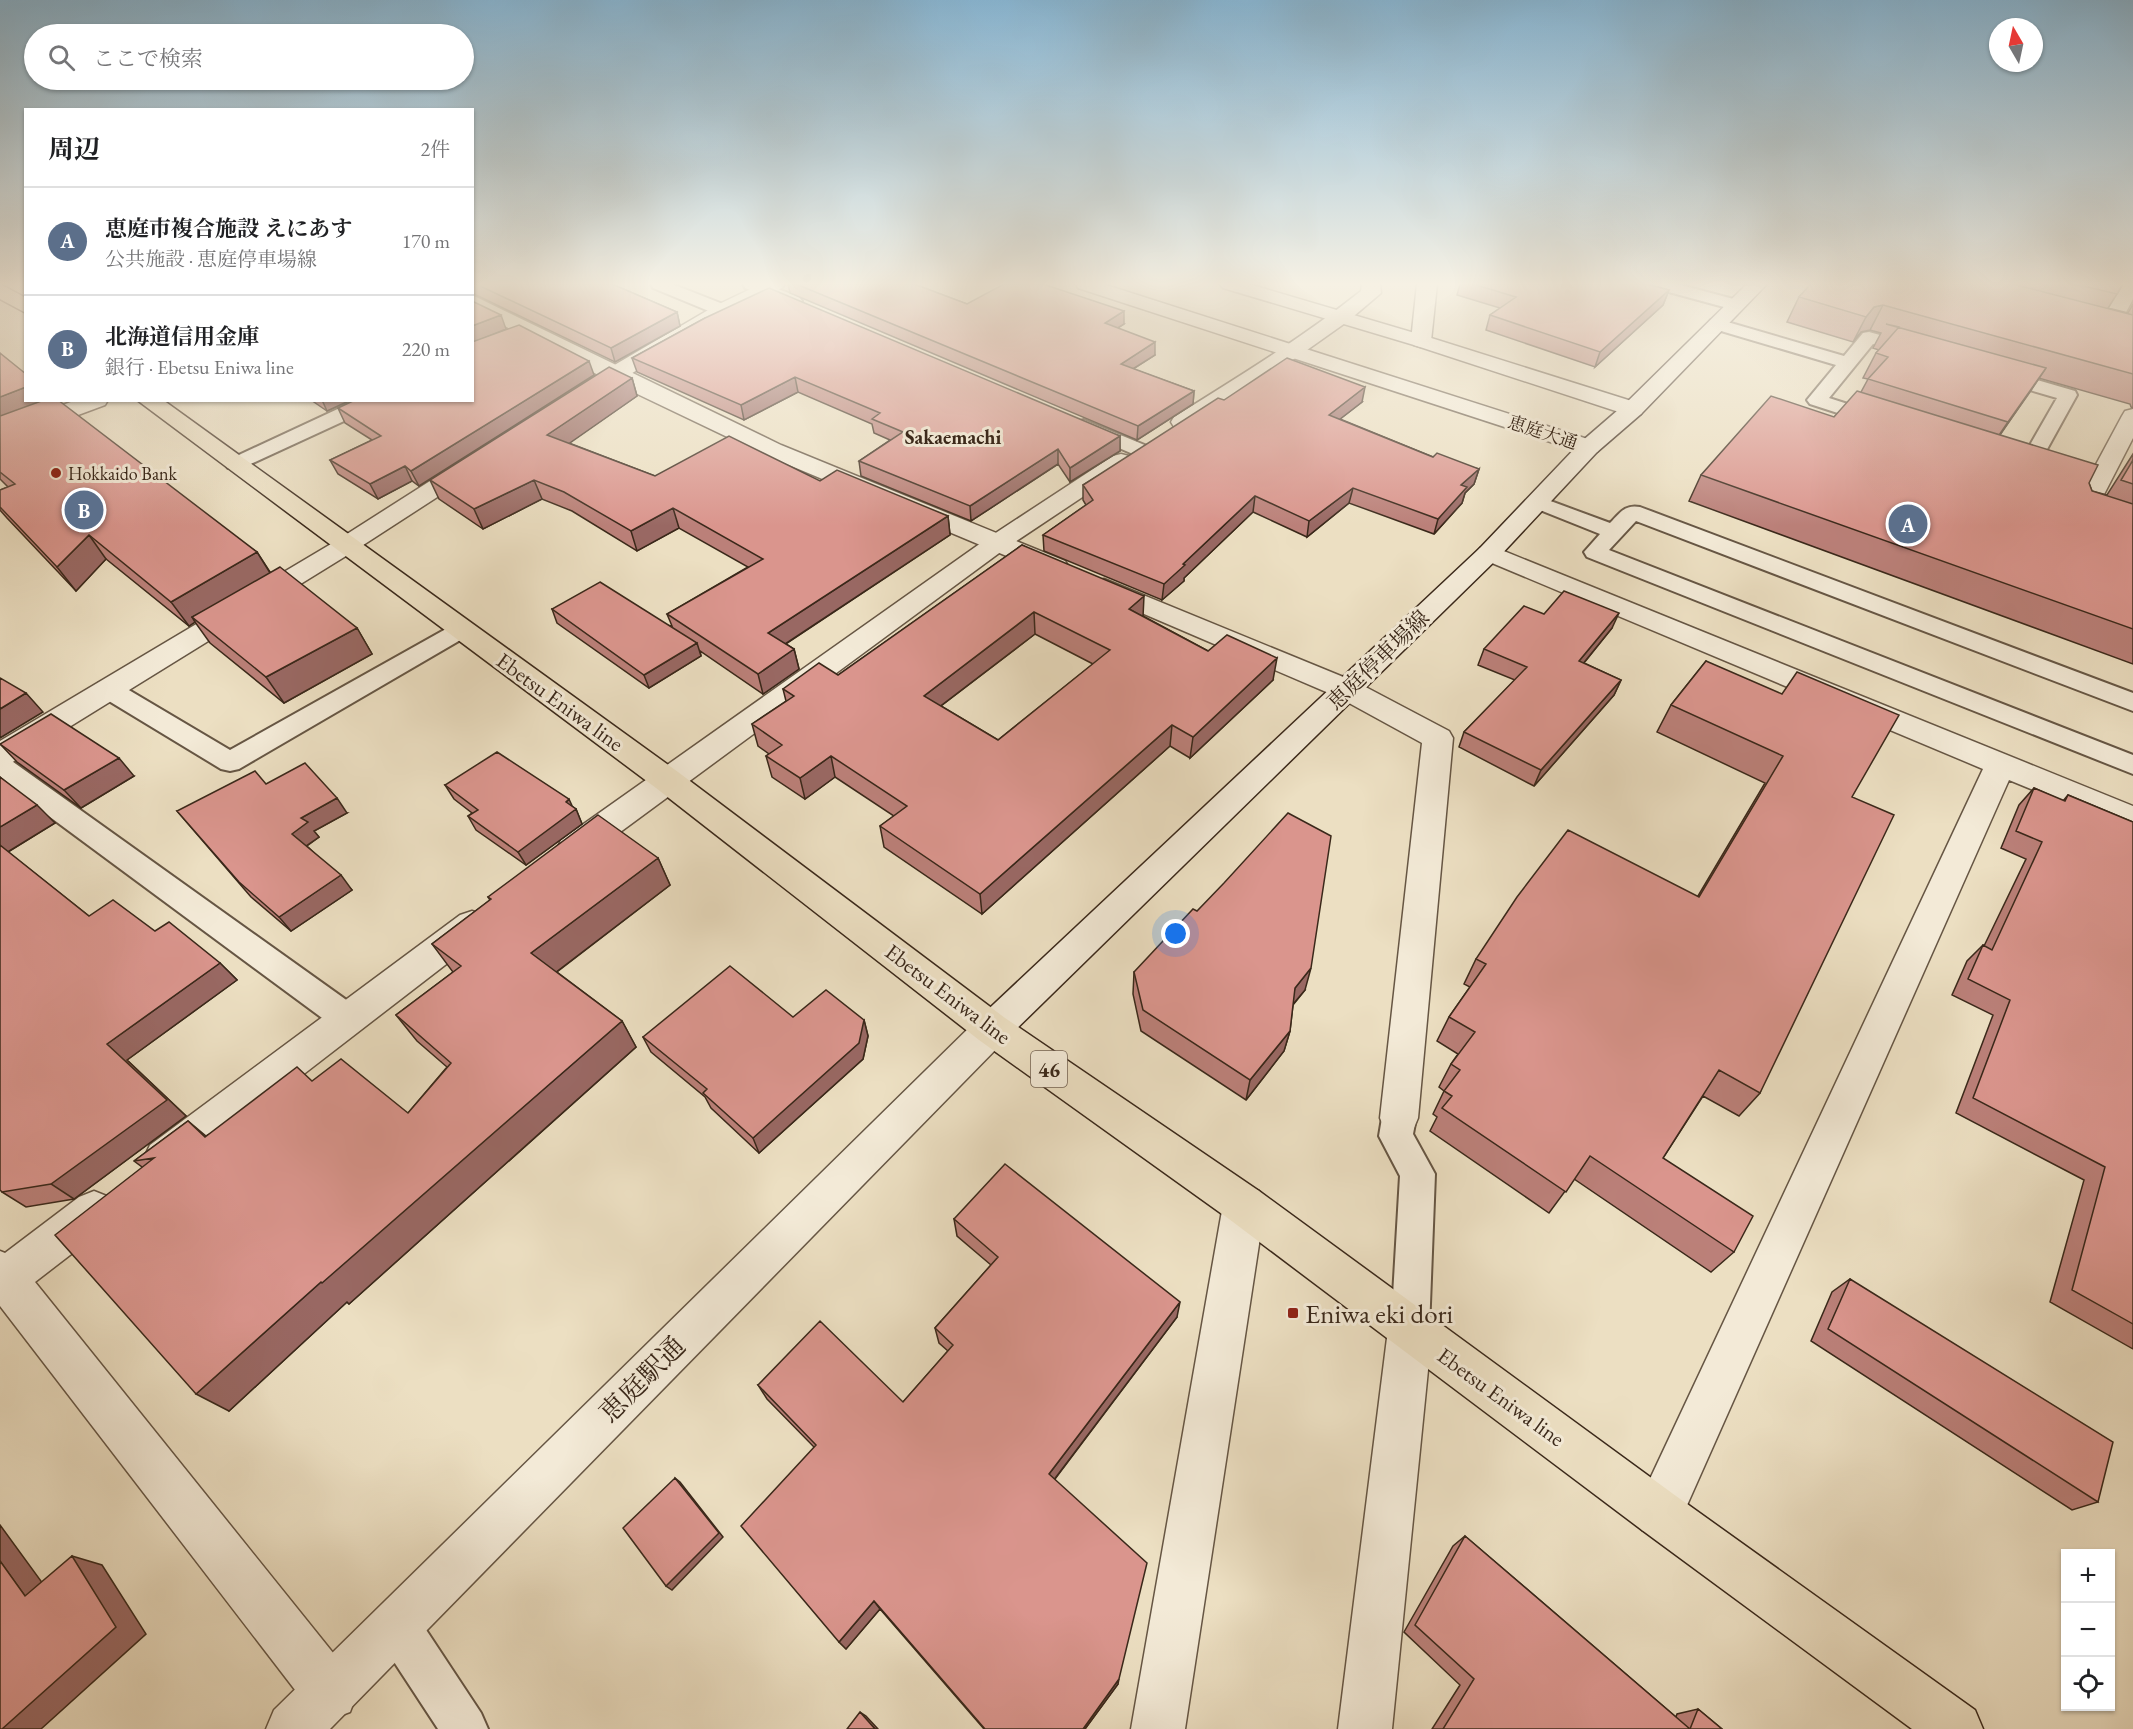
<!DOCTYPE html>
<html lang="ja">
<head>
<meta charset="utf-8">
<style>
	:root { --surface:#fff; --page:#f2f2f2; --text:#202124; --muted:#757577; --line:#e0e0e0; --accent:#d93025 }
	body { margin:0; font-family:"EB Garamond","Noto Serif JP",serif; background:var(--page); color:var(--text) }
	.controls { position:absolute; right:18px; bottom:18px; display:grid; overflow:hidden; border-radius:0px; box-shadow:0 2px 4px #0004 }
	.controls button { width:54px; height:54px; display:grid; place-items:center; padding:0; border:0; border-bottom:2px solid var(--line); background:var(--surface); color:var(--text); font:30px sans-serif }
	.compass { position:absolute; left:1989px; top:18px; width:54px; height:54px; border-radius:50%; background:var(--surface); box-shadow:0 2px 4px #0004; rotate:351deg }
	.you { position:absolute; left:1176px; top:934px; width:21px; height:21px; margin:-15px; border:4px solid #fff; border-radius:50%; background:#1a73e8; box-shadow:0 0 0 9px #1a73e833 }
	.badge { display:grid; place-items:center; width:39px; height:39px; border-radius:50%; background:var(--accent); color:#fff; font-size:20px; font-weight:700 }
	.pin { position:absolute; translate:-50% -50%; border:3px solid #fff; box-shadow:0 2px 6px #0006 }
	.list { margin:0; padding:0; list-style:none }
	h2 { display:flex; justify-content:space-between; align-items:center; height:78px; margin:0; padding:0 24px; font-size:26px }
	h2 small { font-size:20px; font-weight:400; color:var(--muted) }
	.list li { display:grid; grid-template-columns:39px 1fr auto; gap:18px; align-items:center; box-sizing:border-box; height:108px; padding:0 24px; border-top:2px solid var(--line) }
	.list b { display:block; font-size:22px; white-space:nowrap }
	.list p { margin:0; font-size:20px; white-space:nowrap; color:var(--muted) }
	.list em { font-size:20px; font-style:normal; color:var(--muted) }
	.icon { flex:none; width:33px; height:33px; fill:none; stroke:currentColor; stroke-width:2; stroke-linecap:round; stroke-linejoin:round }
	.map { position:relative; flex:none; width:2133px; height:1729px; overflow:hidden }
	.search { position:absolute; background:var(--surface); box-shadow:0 2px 4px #0004; left:24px; top:24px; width:450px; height:66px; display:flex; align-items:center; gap:15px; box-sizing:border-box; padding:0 21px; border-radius:33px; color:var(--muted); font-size:22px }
	.panel { position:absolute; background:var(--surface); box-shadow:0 2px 4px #0004; left:24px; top:108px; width:450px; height:294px; border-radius:0px }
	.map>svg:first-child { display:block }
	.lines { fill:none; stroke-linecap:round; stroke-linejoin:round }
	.service-casing { stroke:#665644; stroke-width:4 }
	.minor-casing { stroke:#665644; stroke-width:3 }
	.tertiary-casing { stroke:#665644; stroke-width:3 }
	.secondary-casing { stroke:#3a281a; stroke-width:3 }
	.primary-casing { stroke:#3a281a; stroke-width:3 }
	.service { fill:#f3ead7; fill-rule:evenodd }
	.minor { fill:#f3ead7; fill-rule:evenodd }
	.tertiary { fill:#f3ead7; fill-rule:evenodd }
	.secondary { fill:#f3ead7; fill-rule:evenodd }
	.primary { fill:#ecdfc2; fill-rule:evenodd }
	.wall { fill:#bb8079; stroke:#3a281a; stroke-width:1.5; fill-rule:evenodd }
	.shaded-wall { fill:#996863; stroke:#3a281a; stroke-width:1.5 }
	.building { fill:#da958d; stroke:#3a281a; stroke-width:1.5; fill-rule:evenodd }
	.poi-dot { fill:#8f2418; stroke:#f3ead7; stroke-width:2 }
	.labels { text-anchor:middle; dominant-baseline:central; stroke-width:6; stroke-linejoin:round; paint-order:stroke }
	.far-street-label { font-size:18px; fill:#3a281a; stroke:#f3ead7 }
	.far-poi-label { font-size:18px; fill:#3a281a; stroke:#f3ead7; text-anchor:start }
	.far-neighbourhood-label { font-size:20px; font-weight:bold; fill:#3a281a; stroke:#f3ead7 }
	.shield { fill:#f3ead7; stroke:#726253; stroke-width:1.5 }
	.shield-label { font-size:21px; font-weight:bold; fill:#3a281a }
	.street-label { font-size:22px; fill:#3a281a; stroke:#f3ead7 }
	.near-poi-label { font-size:27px; fill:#3a281a; stroke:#f3ead7; text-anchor:start }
	.near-street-label { font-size:27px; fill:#3a281a; stroke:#f3ead7 }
</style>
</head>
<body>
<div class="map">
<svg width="2133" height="1729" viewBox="0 0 2133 1729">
	<rect width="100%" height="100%" fill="#ecdfc2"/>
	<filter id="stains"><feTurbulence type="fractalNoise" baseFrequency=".00333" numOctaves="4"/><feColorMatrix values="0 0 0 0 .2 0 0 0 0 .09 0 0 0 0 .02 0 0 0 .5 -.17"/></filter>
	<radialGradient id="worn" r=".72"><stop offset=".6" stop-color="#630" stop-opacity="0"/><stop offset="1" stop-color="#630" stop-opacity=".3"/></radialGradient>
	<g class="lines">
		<g class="service-casing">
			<path id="service" d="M651 284H672L728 306 731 310 728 314H716L653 288Z
				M743 284H765L799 297 802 301 799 305H787L745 288Z
				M1652 284H1677L1741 301 1744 305 1741 309 1735 310 1654 288Z
				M1717 319 1844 356 1863 333 1869 332 1920 346 1923 350 1920 354 1914 355 1873 344 1829 398 1885 416 1888 420 1885 424 1878 426 1810 404 1807 400 1836 365 1711 328 1708 324 1711 320Z
				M1999 369 2075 391 2077 395 2035 471C2026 474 2010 472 2004 463L2007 459 2014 457 2022 459 2057 398 1992 379 1990 375 1992 371Z
				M357 400H383L381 404 242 468H228L225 464 228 460Z
				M1084 420 1147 446 1150 450 1147 454H1133L1077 430 1074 426 1077 422Z
				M1537 496 1610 523C1620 513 1625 504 1640 507L2133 693V711L1636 521 1609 550 2133 755V774L1587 557 1584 552 1600 534 1530 506 1526 502 1530 498Z
				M461 622 469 625 473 630 469 635 239 769 230 771 221 769 99 695 96 689 99 683 108 681 117 683 230 750 453 625Z
				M0 757 9 759 359 1009 364 1019 359 1029 348 1032 337 1029 0 780Z
				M1399 1103 1411 1107 1416 1118 1413 1134 1435 1174 1429 1330 1423 1343 1410 1349 1397 1343 1391 1330 1400 1176 1379 1136 1382 1118 1387 1107Z
				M397 1604 413 1610 481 1713 488 1729H438L381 1642 375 1626 381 1610Z"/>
		</g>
		<g class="minor-casing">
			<path id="minor" d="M761 284H785L782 288 729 314 593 397 585 399 577 397 574 392 577 387 715 306Z
				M1362 284H1380L1381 293 1348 321 1300 355 1190 427 1182 429 1174 427 1171 422 1174 417C1238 377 1302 338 1361 291Z
				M1417 284H1437L1431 341 1428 345 1421 347 1414 345 1411 341Z
				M2122 284H2133V299L2115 333H2101L2098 329Z
				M76 400H108L105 405 0 444V429Z
				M2133 409V438L2097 508 2133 520V536L2074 516 2071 511 2122 416 2125 411Z
				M1121 454 1129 456 1133 461 1129 466 1006 548 585 858 573 861 561 858 557 849 561 840 988 538 1113 456Z
				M471 458 479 460 483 465 479 470 354 551 11 763 0 766V741L336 541 463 460Z
				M1489 545 2133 806V831L2009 780 1676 1530 1659 1537 1642 1530 1635 1513 1642 1496 1983 769 1480 558 1476 553 1480 548Z
				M1348 680 1358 683 1449 731 1453 738 1418 1118 1413 1130 1399 1136 1385 1130 1380 1118 1422 743 1338 697 1334 690 1338 683Z
				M472 911 484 915 489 925 484 935 178 1171 164 1177 150 1171 144 1158 150 1145 460 915Z
				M1244 1185 1259 1191 1265 1205 1185 1729H1131L1223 1205 1229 1191Z
				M94 1191 109 1197 115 1211 109 1225 35 1282 350 1674 357 1693 350 1712 331 1719 312 1712 0 1306V1251L5 1253 79 1197Z
				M1410 1308 1426 1314 1432 1330 1392 1729H1338L1388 1330 1394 1314Z"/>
		</g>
		<g class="tertiary-casing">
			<path id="tertiary" d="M1076 284H1103L1597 442 1601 447 1597 452 1589 454 1581 452 1078 288Z
				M1220 284H1249L1428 337 1641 404 1644 409 1641 414 1633 416 1625 414 1414 345 1223 288Z
				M472 295 781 445 1065 561 1069 567 1065 573 1056 575 1047 573 765 455 606 379 472 309Z
				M1104 579 1358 683 1362 690 1358 697 1348 700 1338 697 1095 593 1091 587 1095 581Z
				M992 1013 1005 1018 1010 1029 1005 1040 330 1729H266L274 1710 979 1018Z"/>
		</g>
		<g class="secondary-casing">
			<path id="secondary" d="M1747 284H1767L1641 414 1597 452 1498 558 1005 1040 992 1045 979 1040 974 1029 979 1018 1480 548 1581 442 1625 404Z"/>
		</g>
		<g class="primary-casing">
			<path id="primary" d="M0 284 26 298V313L0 299Z
				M137 400H163L678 772 1005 1018 1259 1191 1676 1496 1975 1710 1983 1729H1912L1642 1530 1229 1219 979 1040 656 788Z"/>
		</g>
		<use href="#service" class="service"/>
		<use href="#minor" class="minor"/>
		<use href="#tertiary" class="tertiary"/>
		<use href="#secondary" class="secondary"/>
		<use href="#primary" class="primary"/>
	</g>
	<path class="wall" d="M472 284H612L677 312 680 326 615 362 472 293Z
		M788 284H914L967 304 1124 324 1118 328 1155 355 1133 369 1194 391 1193 404 1137 440 790 293Z
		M1460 284H1647L1669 290 1663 305 1595 367 1486 330 1490 315 1500 308 1457 295Z
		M1811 284H2123L2117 294 2108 308 2128 313 2133 304V408L2131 407 2130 404 2039 378 2000 435 2089 483 2092 491 2107 495 2133 454V664L1689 501 1701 475 1834 417 1861 392 1868 379 1863 378 1876 353 1879 350 1873 348 1881 333 1870 330 1861 332 1853 342 1787 322 1799 297Z
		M705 318 1120 436V451L1070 482 1058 464 971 521 861 476 859 461 890 440 874 433 872 424 798 392 744 420 637 372 632 358Z
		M506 329 594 375 419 486 412 481 378 499 338 474 330 460 372 440 345 423 338 408Z
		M0 353 26 400 257 552 270 572 357 628 372 654 284 703 210 643 195 622 189 626 106 559 76 591 7 518 0 510V490L8 487 0 479Z
		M632 378 637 396 569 443 655 476 820 481 948 516 950 535 786 644 794 649 799 669 763 694 700 651 701 656 649 688 557 623 552 609 672 626 667 614 748 567 679 528 637 551 572 511 542 499 483 529 439 499 430 480Z
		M311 400H351L327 411Z
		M1224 400 1362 402 1340 419 1433 457 1479 469 1474 484 1465 493 1462 503 1434 534 1349 503 1307 537 1253 512 1184 578V581L1162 600 1044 551 1043 535 1086 505 1083 500V485Z
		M1022 545 1143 616 1208 651 1273 680 1190 758 1170 746 982 914 884 847 880 826 894 816 835 777 805 799 772 777 766 756 769 754 758 746 752 724 786 701 783 689 838 675ZM1035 634 1093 664 998 740 941 706Z
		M1544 614 1612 628 1584 663 1621 680 1614 695 1534 786 1459 747 1464 732 1515 680 1478 665 1484 649Z
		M1706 661 1852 797 1760 1093 1739 1116 1703 1096 1663 1158 1734 1252 1711 1272 1574 1179 1549 1213 1430 1131 1437 1117 1433 1114 1444 1091 1439 1087 1451 1064 1458 1054 1437 1041 1449 1017 1470 987 1464 984 1476 959 1698 896 1765 783 1657 732 1671 705Z
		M0 744 134 776 81 808 17 762Z
		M0 777 55 823 8 852 89 916 155 931 220 963 237 980 127 1060 186 1116 74 1199 26 1207 2 1192Z
		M445 785 573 807 576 809 582 824 526 865 476 830 468 816 472 813 454 799Z
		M2034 788 2063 801 2068 795 2133 822V1349L2050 1302 2084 1180 1956 1113 1993 1015 1952 995 1967 961 1983 945 1984 946 2026 859 2001 848 2019 805Z
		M177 811 347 813 314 831 319 837 307 846 352 890 291 931 251 897Z
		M658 858 670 885 557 972 622 1021 636 1047 349 1304 347 1302 229 1411 142 1167 134 1161 188 1121 206 1136 312 1081 408 1113 447 1067 417 1041 396 1015 453 972 432 944 490 900 488 897Z
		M1134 972 1305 990 1293 1005 1290 1031 1284 1051 1246 1100 1141 1031 1133 994Z
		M793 1017 864 1020 868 1036 863 1059 759 1153 711 1108 705 1097 651 1052 643 1037Z
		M954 1219 1177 1317 1055 1479 1118 1684 1085 1729H984L880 1609 846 1649 839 1642 814 1447 767 1399 758 1385 903 1402 948 1351 939 1343 935 1328 991 1265 957 1236Z
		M1850 1279 2098 1502 2072 1510 1811 1341 1832 1292Z
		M1465 1536 1676 1717 1677 1714 1698 1709 1722 1729H1432L1460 1685 1404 1632 1453 1546Z"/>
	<path class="shaded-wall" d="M1669 290 1663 305 1595 367 1600 352Z
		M1883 305 1870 330 1861 332 1853 342 1866 317 1874 307Z
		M1124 311V324L1105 336V323Z
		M677 312 680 326 615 362 611 348Z
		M501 315 506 329 472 343V326Z
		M1155 342V355L1120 377 1121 364Z
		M589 361 594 375 419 486 411 471Z
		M2046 368 2030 392 1991 447 2008 422Z
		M795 377 798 392 744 420 741 405Z
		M632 378 637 396 554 454 547 435Z
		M26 387V400H49L0 427V397Z
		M1365 387 1362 402 1326 430 1329 415Z
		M1194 391 1193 404 1137 440 1138 426Z
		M322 400H351L327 411Z
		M1120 436V451L1070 482V468Z
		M1058 449V464L971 521 970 506Z
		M405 466 412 481 378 499 370 484Z
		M1479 469 1474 484 1465 493 1462 503 1434 534 1438 519 1461 485Z
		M534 480 542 499 483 529 474 509Z
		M1353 488 1349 503 1307 537 1309 521Z
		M1255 496 1253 512 1184 578V581L1162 600 1164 584 1183 564Z
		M673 508 679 528 637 551 631 531Z
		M948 516 950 535 773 652 768 633Z
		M89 535 106 559 76 591 57 567Z
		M257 552 272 576 192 617 195 622 189 626 171 602Z
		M1144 596 1143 617 1129 609Z
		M1034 612 1035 634 926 717 924 696Z
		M1619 613 1612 628 1573 676 1579 661Z
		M357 628 372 654 284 703 266 677Z
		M697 643 701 656 649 688 644 675Z
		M794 649 799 669 763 694 758 674Z
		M1277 658 1273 680 1190 758 1193 737Z
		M1621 680 1614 695 1534 786 1541 770Z
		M26 693 43 712 0 738V709Z
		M1172 725 1170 746 982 914 980 894Z
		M831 756 835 777 805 799 800 778Z
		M119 758 134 776 81 808 64 790Z
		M337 798 347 813 314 831 319 837 303 848 292 834 301 818Z
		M569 799 574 810 576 809 582 824 526 865 518 852Z
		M37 805 55 823 6 853 0 847V827Z
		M658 858 670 885 547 979 531 953Z
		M341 875 352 890 291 931 279 917Z
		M220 963 237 980 127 1060 186 1116 74 1199 51 1184 107 1044Z
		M1311 968 1305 990 1289 1009 1295 988Z
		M864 1020 868 1036 863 1059 759 1153 753 1138Z
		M622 1021 636 1047 349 1304 347 1302 229 1411 196 1394 321 1282Z
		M1290 1031 1284 1051 1246 1100 1250 1080Z
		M1180 1302 1177 1317 1050 1485 1049 1474Z
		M675 1478 680 1482 723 1537 672 1590 666 1586Z
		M0 1525 57 1603 25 1596 0 1561Z
		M72 1556 102 1565 146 1634 41 1729H2Z
		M874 1601 880 1609 846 1649 839 1642Z
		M1119 1679 1118 1684 1085 1729H1083Z
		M860 1712 866 1716 878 1729H875Z"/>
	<path class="building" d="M476 284H612L677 312 611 348Z
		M796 284H914L967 304 1004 284H1043L1124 311 1105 323 1155 342 1121 364 1194 391 1138 426Z
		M1473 284H1647L1669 290 1600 352 1490 315 1516 297Z
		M1811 284H2013L2133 315V374L1883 305 1874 307 1866 317 1799 297Z
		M2075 284H2123L2117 294Z
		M769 288 1120 436 1070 468 1058 449 970 506 859 461 903 432 872 419 880 413 795 377 741 405 632 358 705 318Z
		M472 301 501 315 472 326Z
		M1886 324 2046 368 2008 422 1868 379 1888 357 1876 353 1899 327Z
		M519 325 589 361 411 471 405 466 370 484 330 460 381 436 338 408 355 400H472V342Z
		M0 353 26 374V387L0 397Z
		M1287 358 1365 387 1329 415 1433 457 1437 453 1479 469 1461 485 1467 487 1438 519 1353 488 1309 521 1255 496 1183 564 1185 565 1164 584 1043 535 1093 500 1083 485 1218 398 1224 400Z
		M609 367 632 378 547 435 655 476 729 436 820 481 837 470 948 516 768 633 794 649 758 674 667 614 763 559 673 508 631 531 564 492 534 480 474 509 430 480Z
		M1857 391 2098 465 2089 483 2092 491 2133 504V629L1701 475 1771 396 1834 417Z
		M44 400H58L257 552 171 602 89 535 57 567 0 507V490L15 484 0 472V416Z
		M2133 460V484L2121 480Z
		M1022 545 1144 596 1129 609 1208 651 1227 635 1277 658 1193 737 1172 725 980 894 880 826 907 806 831 756 800 778 766 756 782 745 752 724 794 696 783 689 819 663 838 675ZM1034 612 1110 650 998 740 924 696Z
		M280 567 357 628 266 677 192 617Z
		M600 582 697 643 644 675 552 609Z
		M1564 591 1619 613 1579 661 1621 680 1541 770 1464 732 1527 667 1484 649 1524 606 1544 614Z
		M1706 661 1782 694 1797 672 1899 715 1852 797 1894 815 1760 1093 1719 1070 1663 1158 1753 1216 1734 1252 1590 1156 1566 1192 1442 1108 1452 1096 1444 1091 1460 1070 1451 1064 1475 1032 1449 1017 1486 964 1476 959 1517 897 1568 830 1699 897 1783 756 1671 705Z
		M0 678 26 693 0 709Z
		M51 714 119 758 64 790 0 744Z
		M497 752 569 799 566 802 576 809 518 852 468 816 478 810 445 785Z
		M305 763 337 798 301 818 308 822 292 834 341 875 279 917 239 882 177 811 255 771 266 784Z
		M0 777 37 805 0 827Z
		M2034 788 2065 801 2068 795 2133 822V1324L2072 1290 2105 1167 1973 1098 2010 1000 1968 979 1983 945 1992 950 2042 842 2016 831Z
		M1288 813 1331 836 1311 968 1295 988 1290 1031 1250 1080 1143 1010 1134 972 1193 909 1197 911 1224 883Z
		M598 815 658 858 531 953 622 1021 322 1283 321 1282 196 1394 55 1235 154 1158 134 1161 188 1121 205 1137 297 1067 312 1081 341 1059 408 1113 451 1063 396 1015 461 966 432 944 491 899 488 897Z
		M0 845 89 916 113 900 155 931 169 922 220 963 107 1044 167 1100 51 1184 2 1192 0 1190Z
		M730 966 793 1017 826 990 864 1020 859 1043 753 1138 703 1093 707 1089 643 1037Z
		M1005 1164 1180 1302 1049 1474 1147 1563 1119 1679 1083 1729H985L874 1601 839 1642 741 1526 816 1445 758 1385 820 1321 903 1402 953 1345 935 1328 998 1257 954 1219Z
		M1850 1279 2113 1442 2098 1502 1828 1329Z
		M675 1478 719 1533 666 1586 623 1528Z
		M1465 1536 1690 1729 1698 1709 1722 1729H1443L1474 1679 1415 1625Z
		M72 1556 116 1627 2 1729H0V1561L25 1596Z
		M860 1712 875 1729H847Z"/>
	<linearGradient id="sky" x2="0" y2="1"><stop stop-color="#88b7d5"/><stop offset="0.54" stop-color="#f6f1e4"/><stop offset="1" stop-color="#f6f1e4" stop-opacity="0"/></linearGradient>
	<rect width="2133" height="526" fill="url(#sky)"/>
	<g class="poi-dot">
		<circle cx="56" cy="473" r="6"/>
		<rect x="1287" y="1307" width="12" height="12" rx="3"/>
	</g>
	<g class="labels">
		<g class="far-street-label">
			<text transform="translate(1543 432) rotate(18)">恵庭大通</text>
		</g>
		<g class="far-poi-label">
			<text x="68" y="473">Hokkaido Bank</text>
		</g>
		<g class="far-neighbourhood-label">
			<text x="953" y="437">Sakaemachi</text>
		</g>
		<rect class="shield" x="1031" y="1051" width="36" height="36" rx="4.5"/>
		<g class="shield-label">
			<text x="1049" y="1069">46</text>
		</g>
		<g class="street-label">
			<text transform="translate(1378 660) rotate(-44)">恵庭停車場線</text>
			<text transform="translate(560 702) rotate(36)">Ebetsu Eniwa line</text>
			<text transform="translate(948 994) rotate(37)">Ebetsu Eniwa line</text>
			<text transform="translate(1501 1397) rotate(36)">Ebetsu Eniwa line</text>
		</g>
		<g class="near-poi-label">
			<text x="1305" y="1313">Eniwa eki dori</text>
		</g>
		<g class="near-street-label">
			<text transform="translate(642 1379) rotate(-45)">恵庭駅通</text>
		</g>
	</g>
	<rect width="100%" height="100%" filter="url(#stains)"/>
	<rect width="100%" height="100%" fill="url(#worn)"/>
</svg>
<div class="controls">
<button>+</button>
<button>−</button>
<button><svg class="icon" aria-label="locate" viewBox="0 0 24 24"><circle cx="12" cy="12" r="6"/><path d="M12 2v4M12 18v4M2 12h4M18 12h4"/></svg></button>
</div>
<svg class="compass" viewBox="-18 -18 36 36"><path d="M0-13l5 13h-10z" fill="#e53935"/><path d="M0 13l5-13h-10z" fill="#757577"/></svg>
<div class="you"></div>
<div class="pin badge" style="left:1908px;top:524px;background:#5c6f8a">A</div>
<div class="pin badge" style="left:84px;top:510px;background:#5c6f8a">B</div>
<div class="search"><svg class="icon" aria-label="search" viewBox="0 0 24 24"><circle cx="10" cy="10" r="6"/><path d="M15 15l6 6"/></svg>ここで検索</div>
<section class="panel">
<h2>周辺<small>2件</small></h2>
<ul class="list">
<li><span class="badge" style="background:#5c6f8a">A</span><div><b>恵庭市複合施設 えにあす</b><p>公共施設 · 恵庭停車場線</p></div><em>170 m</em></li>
<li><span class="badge" style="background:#5c6f8a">B</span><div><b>北海道信用金庫</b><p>銀行 · Ebetsu Eniwa line</p></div><em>220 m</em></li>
</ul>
</section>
</div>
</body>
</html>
